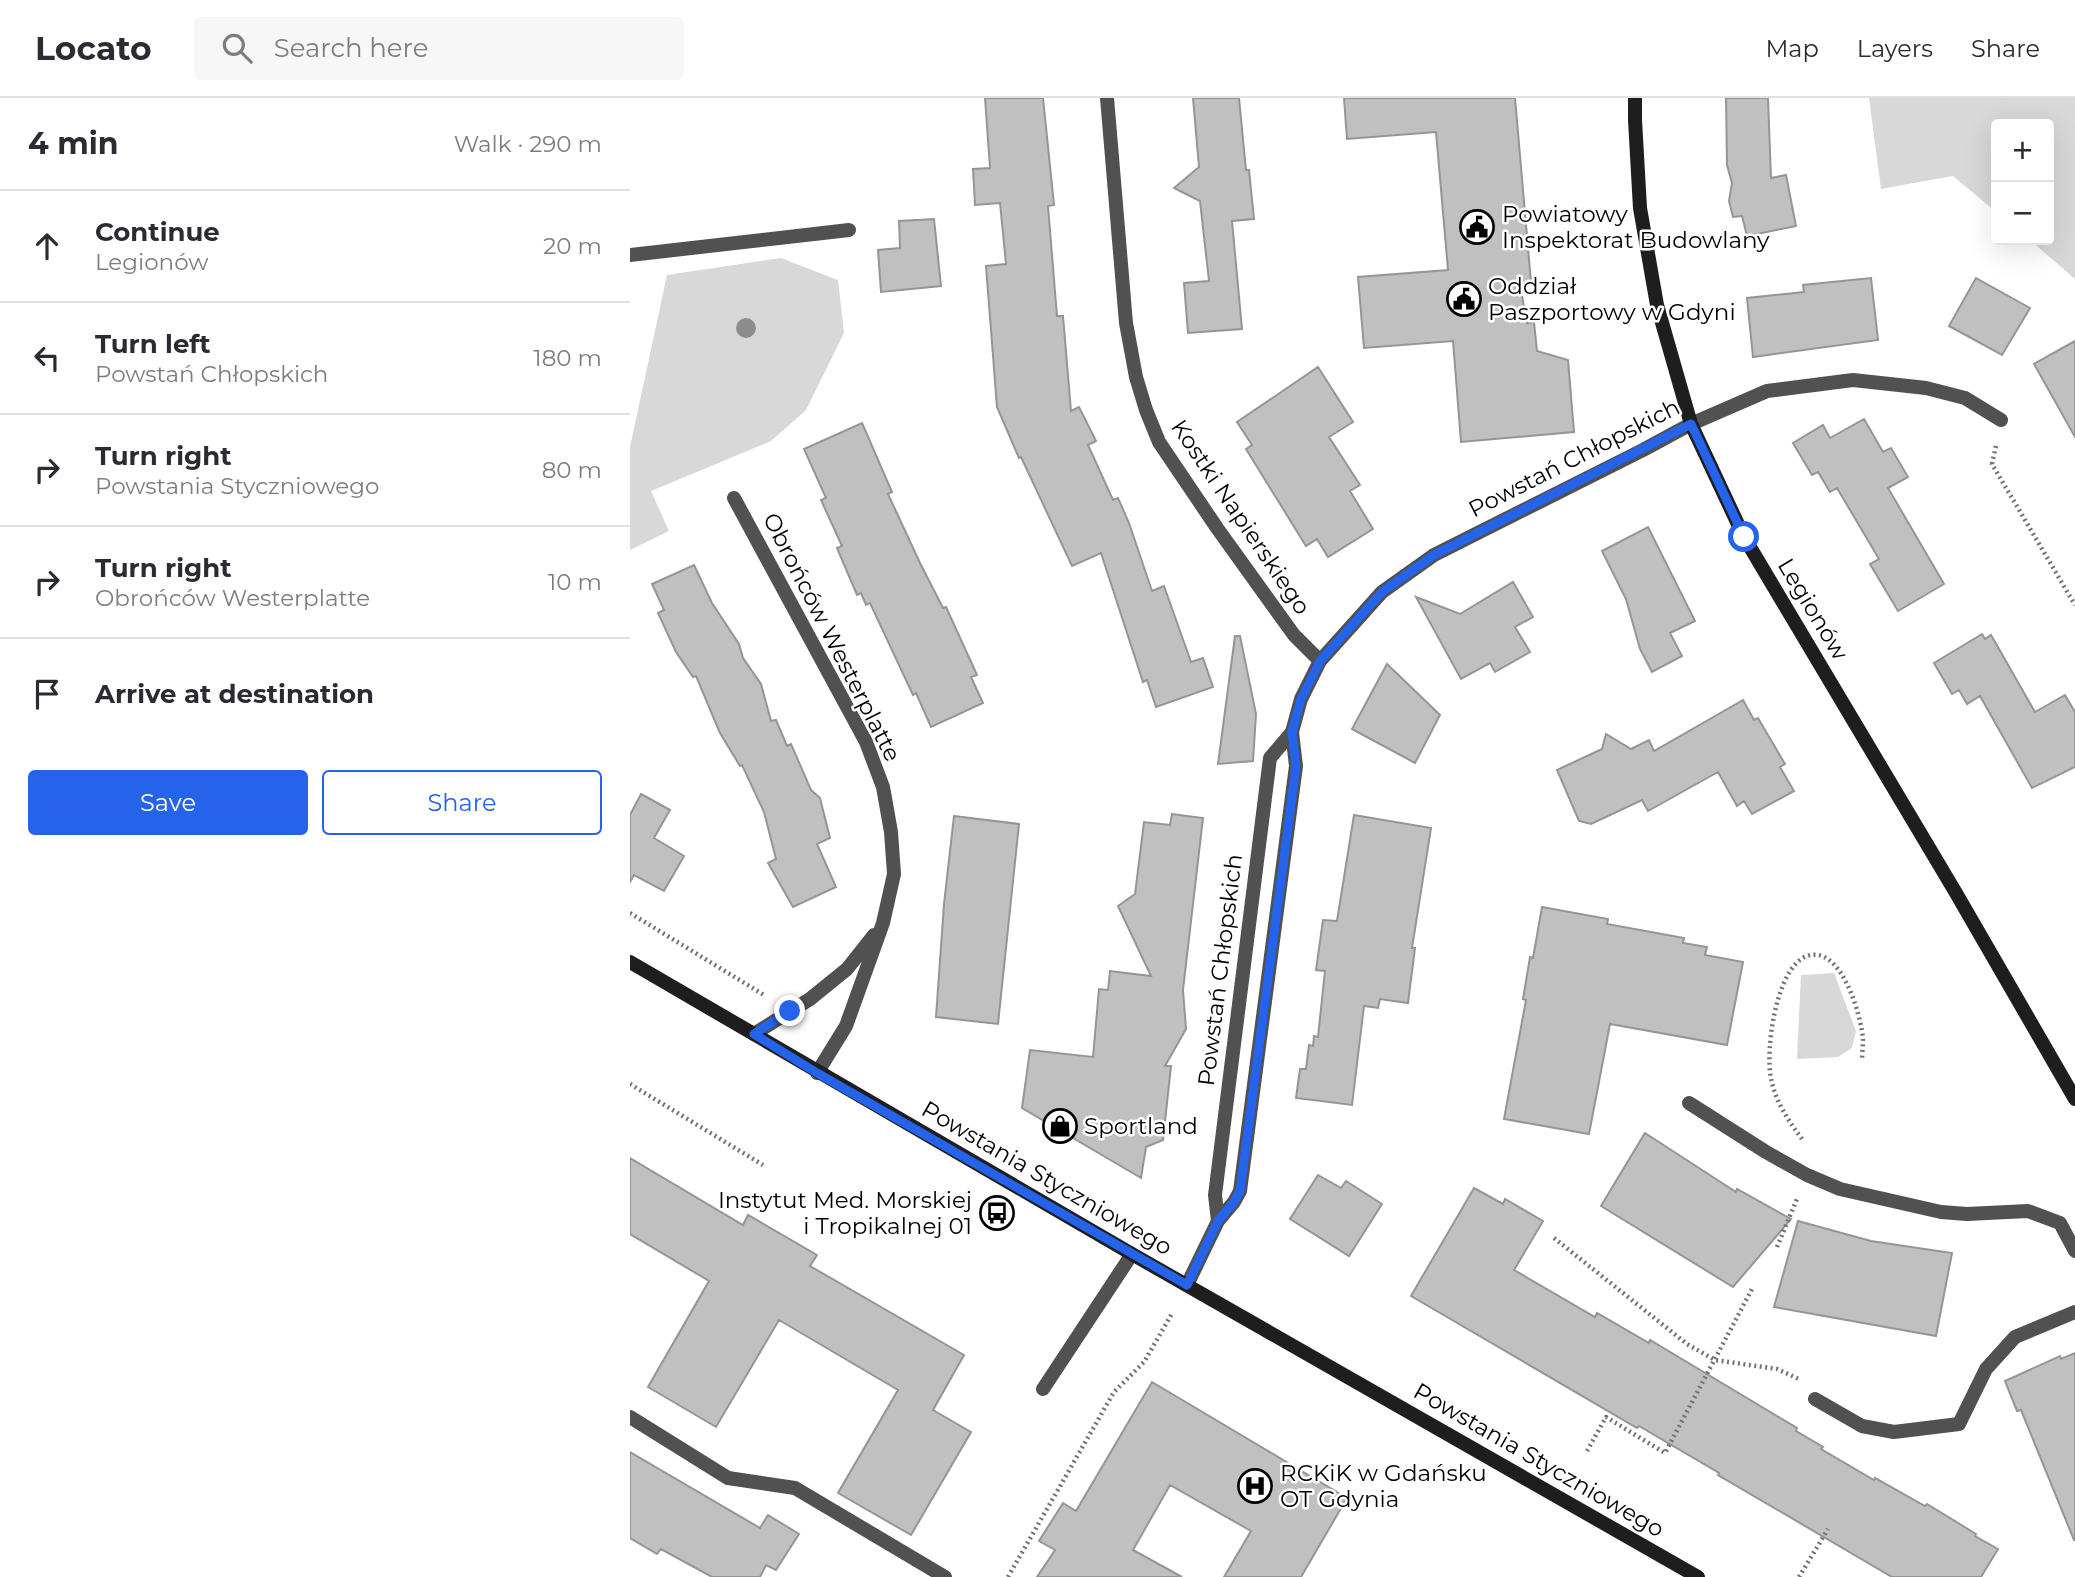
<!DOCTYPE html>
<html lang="en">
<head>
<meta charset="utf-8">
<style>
	:root { --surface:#fff; --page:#f7f7f7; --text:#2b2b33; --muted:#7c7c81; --line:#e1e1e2; --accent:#2563eb }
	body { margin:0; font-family:Montserrat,sans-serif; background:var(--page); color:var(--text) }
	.controls { position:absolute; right:21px; top:21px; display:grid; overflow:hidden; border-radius:7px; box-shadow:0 7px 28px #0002 }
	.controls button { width:63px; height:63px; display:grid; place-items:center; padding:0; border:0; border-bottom:2px solid var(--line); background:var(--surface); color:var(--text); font:35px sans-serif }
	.stop { position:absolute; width:21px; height:21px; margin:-16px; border:5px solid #2563eb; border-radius:50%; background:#fff }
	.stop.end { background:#2563eb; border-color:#fff; box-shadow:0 2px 7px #0008 }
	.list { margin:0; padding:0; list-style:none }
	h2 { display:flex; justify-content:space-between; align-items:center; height:91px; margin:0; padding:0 28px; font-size:30px }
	h2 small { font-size:23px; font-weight:400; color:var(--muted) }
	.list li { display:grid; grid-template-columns:46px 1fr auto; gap:21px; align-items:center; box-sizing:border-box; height:112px; padding:0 28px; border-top:2px solid var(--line) }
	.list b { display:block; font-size:26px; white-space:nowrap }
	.list p { margin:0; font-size:23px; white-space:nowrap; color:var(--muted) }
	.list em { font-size:23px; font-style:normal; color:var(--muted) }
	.actions { display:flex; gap:14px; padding:21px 28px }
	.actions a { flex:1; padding:16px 0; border:2px solid var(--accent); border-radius:7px; text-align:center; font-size:24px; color:var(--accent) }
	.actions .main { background:var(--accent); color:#fff }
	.icon { flex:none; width:38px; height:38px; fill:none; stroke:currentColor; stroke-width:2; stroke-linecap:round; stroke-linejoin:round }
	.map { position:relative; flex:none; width:1445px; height:1479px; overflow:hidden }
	header { display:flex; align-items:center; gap:42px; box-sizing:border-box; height:98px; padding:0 35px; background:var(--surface); border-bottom:2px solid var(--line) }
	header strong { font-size:33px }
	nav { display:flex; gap:38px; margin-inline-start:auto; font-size:24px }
	.search { width:490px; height:63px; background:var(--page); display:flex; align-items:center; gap:18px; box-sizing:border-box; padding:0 24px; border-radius:7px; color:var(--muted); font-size:26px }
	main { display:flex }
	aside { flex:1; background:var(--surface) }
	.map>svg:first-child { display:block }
	.green { fill:#d8d8d8 }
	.building { fill:#c0c0c0; stroke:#959595; stroke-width:2 }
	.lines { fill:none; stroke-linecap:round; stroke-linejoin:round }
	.path { stroke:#737373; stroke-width:4.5; stroke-dasharray:2 3.5; stroke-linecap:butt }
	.lane { stroke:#515151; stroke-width:14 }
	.street { stroke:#515151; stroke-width:14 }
	.secondary { stroke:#1e1e1e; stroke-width:14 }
	.tree { fill:#8d8d8d }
	.route { stroke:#2563eb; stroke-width:9 }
	.labels { text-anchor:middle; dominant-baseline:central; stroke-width:5; stroke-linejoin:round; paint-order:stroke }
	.poi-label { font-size:23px; fill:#000; stroke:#fff; text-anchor:start }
	.street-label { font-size:23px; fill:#000; stroke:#fff }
</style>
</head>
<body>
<header>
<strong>Locato</strong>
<div class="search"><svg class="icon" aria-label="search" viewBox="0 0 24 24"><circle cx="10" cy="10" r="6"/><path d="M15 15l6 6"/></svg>Search here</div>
<nav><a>Map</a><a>Layers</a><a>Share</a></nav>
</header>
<main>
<aside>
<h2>4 min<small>Walk · 290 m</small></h2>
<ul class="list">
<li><svg class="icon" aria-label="ahead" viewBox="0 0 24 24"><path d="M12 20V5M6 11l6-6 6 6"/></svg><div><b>Continue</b><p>Legionów</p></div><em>20 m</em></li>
<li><svg class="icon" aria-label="left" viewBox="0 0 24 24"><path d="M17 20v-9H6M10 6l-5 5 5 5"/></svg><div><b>Turn left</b><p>Powstań Chłopskich</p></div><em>180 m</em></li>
<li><svg class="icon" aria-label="right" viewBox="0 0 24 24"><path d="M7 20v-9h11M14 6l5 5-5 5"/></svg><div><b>Turn right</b><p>Powstania Styczniowego</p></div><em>80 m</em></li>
<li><svg class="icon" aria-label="right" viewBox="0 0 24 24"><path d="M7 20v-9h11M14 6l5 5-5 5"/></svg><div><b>Turn right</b><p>Obrońców Westerplatte</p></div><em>10 m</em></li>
<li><svg class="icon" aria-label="arrive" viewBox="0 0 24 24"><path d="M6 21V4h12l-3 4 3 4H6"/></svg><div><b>Arrive at destination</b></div></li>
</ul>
<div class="actions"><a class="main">Save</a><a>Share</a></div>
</aside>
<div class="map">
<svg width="1445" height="1479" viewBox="0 0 1445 1479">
	<rect width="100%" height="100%" fill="#fff"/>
	<path class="green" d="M1239 0H1445V181L1400 142H1419V26H1366V114L1323 78 1251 91Z
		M151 160 208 182 214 235 176 312 141 343 21 393 39 433 0 452V349L37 177Z
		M1204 875 1226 933 1222 950 1208 959 1167 961 1171 877Z"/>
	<path class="building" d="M355 0H413L424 107 418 108 427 218H433L441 313 449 309 466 343 458 347 483 402 488 400 499 425 522 493 534 488 561 564 573 560 583 589 526 609 517 582 513 584 471 455 442 468 391 359 389 360 367 309 356 168 376 166 370 105 345 107 343 71 360 70Z
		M563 0H609L616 72H619L624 121 602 123 612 231 558 235 554 185 579 183 570 103 544 90 569 69Z
		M714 0H885L901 184 890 187 897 225 904 224 907 253 938 262 944 334 831 344 823 243 734 250 728 179 818 172 806 34 717 41Z
		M1096 0H1138L1141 80 1156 77 1166 128 1117 138 1112 118 1103 119 1099 103 1102 85 1097 67Z
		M304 121 311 188 251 194 248 152 270 150 269 123Z
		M1241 180 1248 242 1123 259 1117 200 1174 194 1173 187Z
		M1346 180 1400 210 1372 257 1319 228Z
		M1445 243V339L1404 266Z
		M688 269 723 324 699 339 730 387 720 393 743 431 698 459 687 441 676 448 616 351 622 347 607 324Z
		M1234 321 1253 354 1261 350 1278 379 1258 390 1314 486 1268 513 1240 466 1249 461 1207 390 1200 394 1188 374 1182 377 1163 345 1193 327 1200 340Z
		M232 325 262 394 258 396 290 465 313 510 316 509 347 577 341 579 353 605 301 629 286 595 283 597 240 505 236 507 231 495 227 497 207 450 212 448 191 402 196 400 174 351Z
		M1018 429 1065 523 1040 535 1052 558 1022 574 1010 551 996 501 972 453Z
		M64 467 82 505 109 546 113 560 131 586 141 623 146 622 157 648 161 646 181 692 190 700 200 740 187 746 206 789 163 809 138 765 146 761 134 714 112 667 110 668 90 635 66 578 63 579 46 554 28 515 34 512 22 486Z
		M883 484 903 519 885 529 900 554 865 574 860 565 831 581 786 499 830 516Z
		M1352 536 1355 541 1361 537 1405 614 1435 597 1445 614V669L1402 690 1350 598 1337 606 1329 592 1322 596 1304 565Z
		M605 538H610L626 616 623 663 588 666Z
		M757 566 810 617 785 665 722 631Z
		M1113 602 1124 622 1128 620 1155 666 1150 669 1164 693 1122 716 1114 703 1107 708 1088 674 1018 713 1012 702 961 726 949 723 927 672 972 651 976 636 1001 651 1019 642 1024 653Z
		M11 696 40 712 24 740 54 758 34 793 4 777 0 784V717Z
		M542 716 573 720 553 892 556 931 535 968H541L533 1042 516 1049 511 1080 392 1010 400 952 463 959 469 891 478 892 480 873 521 878 488 808 505 796 514 724 540 727Z
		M724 717 801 730 782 850H785L778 905 750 901 748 910 734 908 722 1007 666 1000 670 971H676L679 947 683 948 684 938 688 939 695 873 686 872 693 822 707 823Z
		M324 718 389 726 368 926 306 919 314 806Z
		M912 809 978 821 977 826 1054 840 1053 845 1077 849 1075 857 1113 864 1097 947 980 926 959 1036 874 1021 896 902 893 901 900 859 903 860Z
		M1015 1035 1106 1094 1107 1091 1161 1121 1103 1189 971 1108Z
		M0 1060 113 1127 118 1117 187 1157 180 1168 334 1257 303 1312 341 1334 281 1437 208 1395 268 1292 149 1222 86 1329 18 1289 79 1183 0 1136Z
		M688 1077 711 1090 716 1083 752 1106 719 1158 660 1121Z
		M844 1090 873 1106 875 1101 913 1123 884 1172 965 1219 967 1215 1019 1245 1020 1242 1167 1330 1166 1333 1193 1349 1191 1351 1244 1382 1245 1380 1295 1408 1297 1406 1346 1436 1345 1438 1368 1451 1351 1479H1262L1088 1377 1089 1375 1009 1328 1007 1330 781 1198Z
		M1168 1123 1241 1143 1322 1155 1306 1238 1144 1209Z
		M1445 1255V1442H1444L1391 1312 1387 1313 1375 1283 1430 1258 1431 1261Z
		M522 1284 717 1400 671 1479H594L621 1433 540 1387 503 1452 552 1479H407L425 1452 409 1443 433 1405 446 1413Z
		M0 1354 130 1430 138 1417 169 1436 146 1472 136 1467 130 1479H82L31 1451 27 1456 0 1440Z"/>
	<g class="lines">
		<path class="path" d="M1366 348 1362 366 1445 507
			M0 815 134 897
			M0 986 133 1067
			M1172 1041C1158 1022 1145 1003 1141 980 1135 952 1146 869 1177 858 1211 846 1231 917 1233 941 1233 948 1232 956 1232 963
			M924 1140 1057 1246 1085 1262 1147 1271 1169 1281
			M1147 1149 1167 1101
			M957 1353 976 1319 1035 1355 1122 1191
			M378 1479 484 1294 514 1264 543 1214
			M1169 1479 1198 1431"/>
		<path class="lane" d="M0 157 219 132
			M1059 1005 1136 1054 1177 1077 1210 1091 1311 1114 1337 1116 1398 1113 1430 1125 1445 1153
			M413 1291 502 1156
			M0 1319 98 1380 165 1390 315 1479"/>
		<path class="street" d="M477 0 496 225 506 279 516 312 529 344 587 430 664 537 690 563
			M104 400 236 644 253 689 261 734 264 776 253 825 216 928 187 975
			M124 936 180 901 217 871 244 837
			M588 1123 585 1097 640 660 662 634
			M557 1187 588 1123 604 1104 610 1093 666 668 662 634 671 601 690 563 752 494 804 457 1013 352 1061 326 1137 293 1223 282 1296 290 1335 300 1371 322
			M1185 1301 1232 1328 1264 1334 1329 1326 1356 1271 1385 1239 1445 1214"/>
		<path class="secondary" d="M1005 0V22L1010 110 1027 207 1061 326 1114 439 1326 795 1445 1001
			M0 864 502 1156 1068 1479"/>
	</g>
	<circle class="tree" cx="116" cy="230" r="10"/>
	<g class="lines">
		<path class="route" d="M160 913 124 936 187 975 557 1187 588 1123 604 1104 610 1093 666 668 662 634 671 601 690 563 752 494 804 457 1061 326 1114 439"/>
	</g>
	<defs>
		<g id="civic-ring" transform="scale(1.75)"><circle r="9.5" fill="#fff" stroke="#000" stroke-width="1.5"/><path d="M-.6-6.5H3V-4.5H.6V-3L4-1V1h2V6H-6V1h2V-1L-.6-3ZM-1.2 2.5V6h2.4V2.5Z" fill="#000"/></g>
		<g id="shop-ring" transform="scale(1.75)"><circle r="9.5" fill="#fff" stroke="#000" stroke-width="1.5"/><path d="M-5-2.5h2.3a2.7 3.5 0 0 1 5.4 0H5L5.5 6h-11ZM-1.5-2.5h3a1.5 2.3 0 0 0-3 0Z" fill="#000"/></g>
		<g id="bus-ring" transform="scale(1.75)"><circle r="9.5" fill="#fff" stroke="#000" stroke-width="1.5"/><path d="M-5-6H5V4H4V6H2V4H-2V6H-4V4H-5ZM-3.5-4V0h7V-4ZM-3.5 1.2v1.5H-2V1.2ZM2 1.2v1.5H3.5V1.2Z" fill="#000"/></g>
		<g id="hospital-ring" transform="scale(1.75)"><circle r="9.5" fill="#fff" stroke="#000" stroke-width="1.5"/><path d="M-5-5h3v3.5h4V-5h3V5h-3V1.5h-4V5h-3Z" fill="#000"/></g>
	</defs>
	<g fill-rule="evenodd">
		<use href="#civic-ring" x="847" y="129"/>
		<use href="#civic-ring" x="834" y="201"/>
		<use href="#shop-ring" x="430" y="1028"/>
		<use href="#bus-ring" x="367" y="1115"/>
		<use href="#hospital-ring" x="625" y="1388"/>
	</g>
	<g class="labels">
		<g class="poi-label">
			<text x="872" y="116">Powiatowy<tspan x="872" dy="26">Inspektorat Budowlany</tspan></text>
			<text x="858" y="188">Oddział<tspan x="858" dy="26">Paszportowy w Gdyni</tspan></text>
			<text x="454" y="1028">Sportland</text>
			<text x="342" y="1102" text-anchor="end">Instytut Med. Morskiej<tspan x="342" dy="26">i Tropikalnej 01</tspan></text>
			<text x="650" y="1375">RCKiK w Gdańsku<tspan x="650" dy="26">OT Gdynia</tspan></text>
		</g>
		<g class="street-label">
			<text transform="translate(944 360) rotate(-27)">Powstań Chłopskich</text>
			<text transform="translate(611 419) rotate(56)">Kostki Napierskiego</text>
			<text transform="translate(1183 511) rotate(59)">Legionów</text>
			<text transform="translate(202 539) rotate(63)">Obrońców Westerplatte</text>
			<text transform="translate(590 872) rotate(-83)">Powstań Chłopskich</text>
			<text transform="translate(417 1080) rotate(30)">Powstania Styczniowego</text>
			<text transform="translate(909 1362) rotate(30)">Powstania Styczniowego</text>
		</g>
	</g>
</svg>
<div class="controls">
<button>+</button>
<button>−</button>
</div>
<div class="stop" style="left:1114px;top:439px"></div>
<div class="stop end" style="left:160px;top:913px"></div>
</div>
</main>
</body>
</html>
